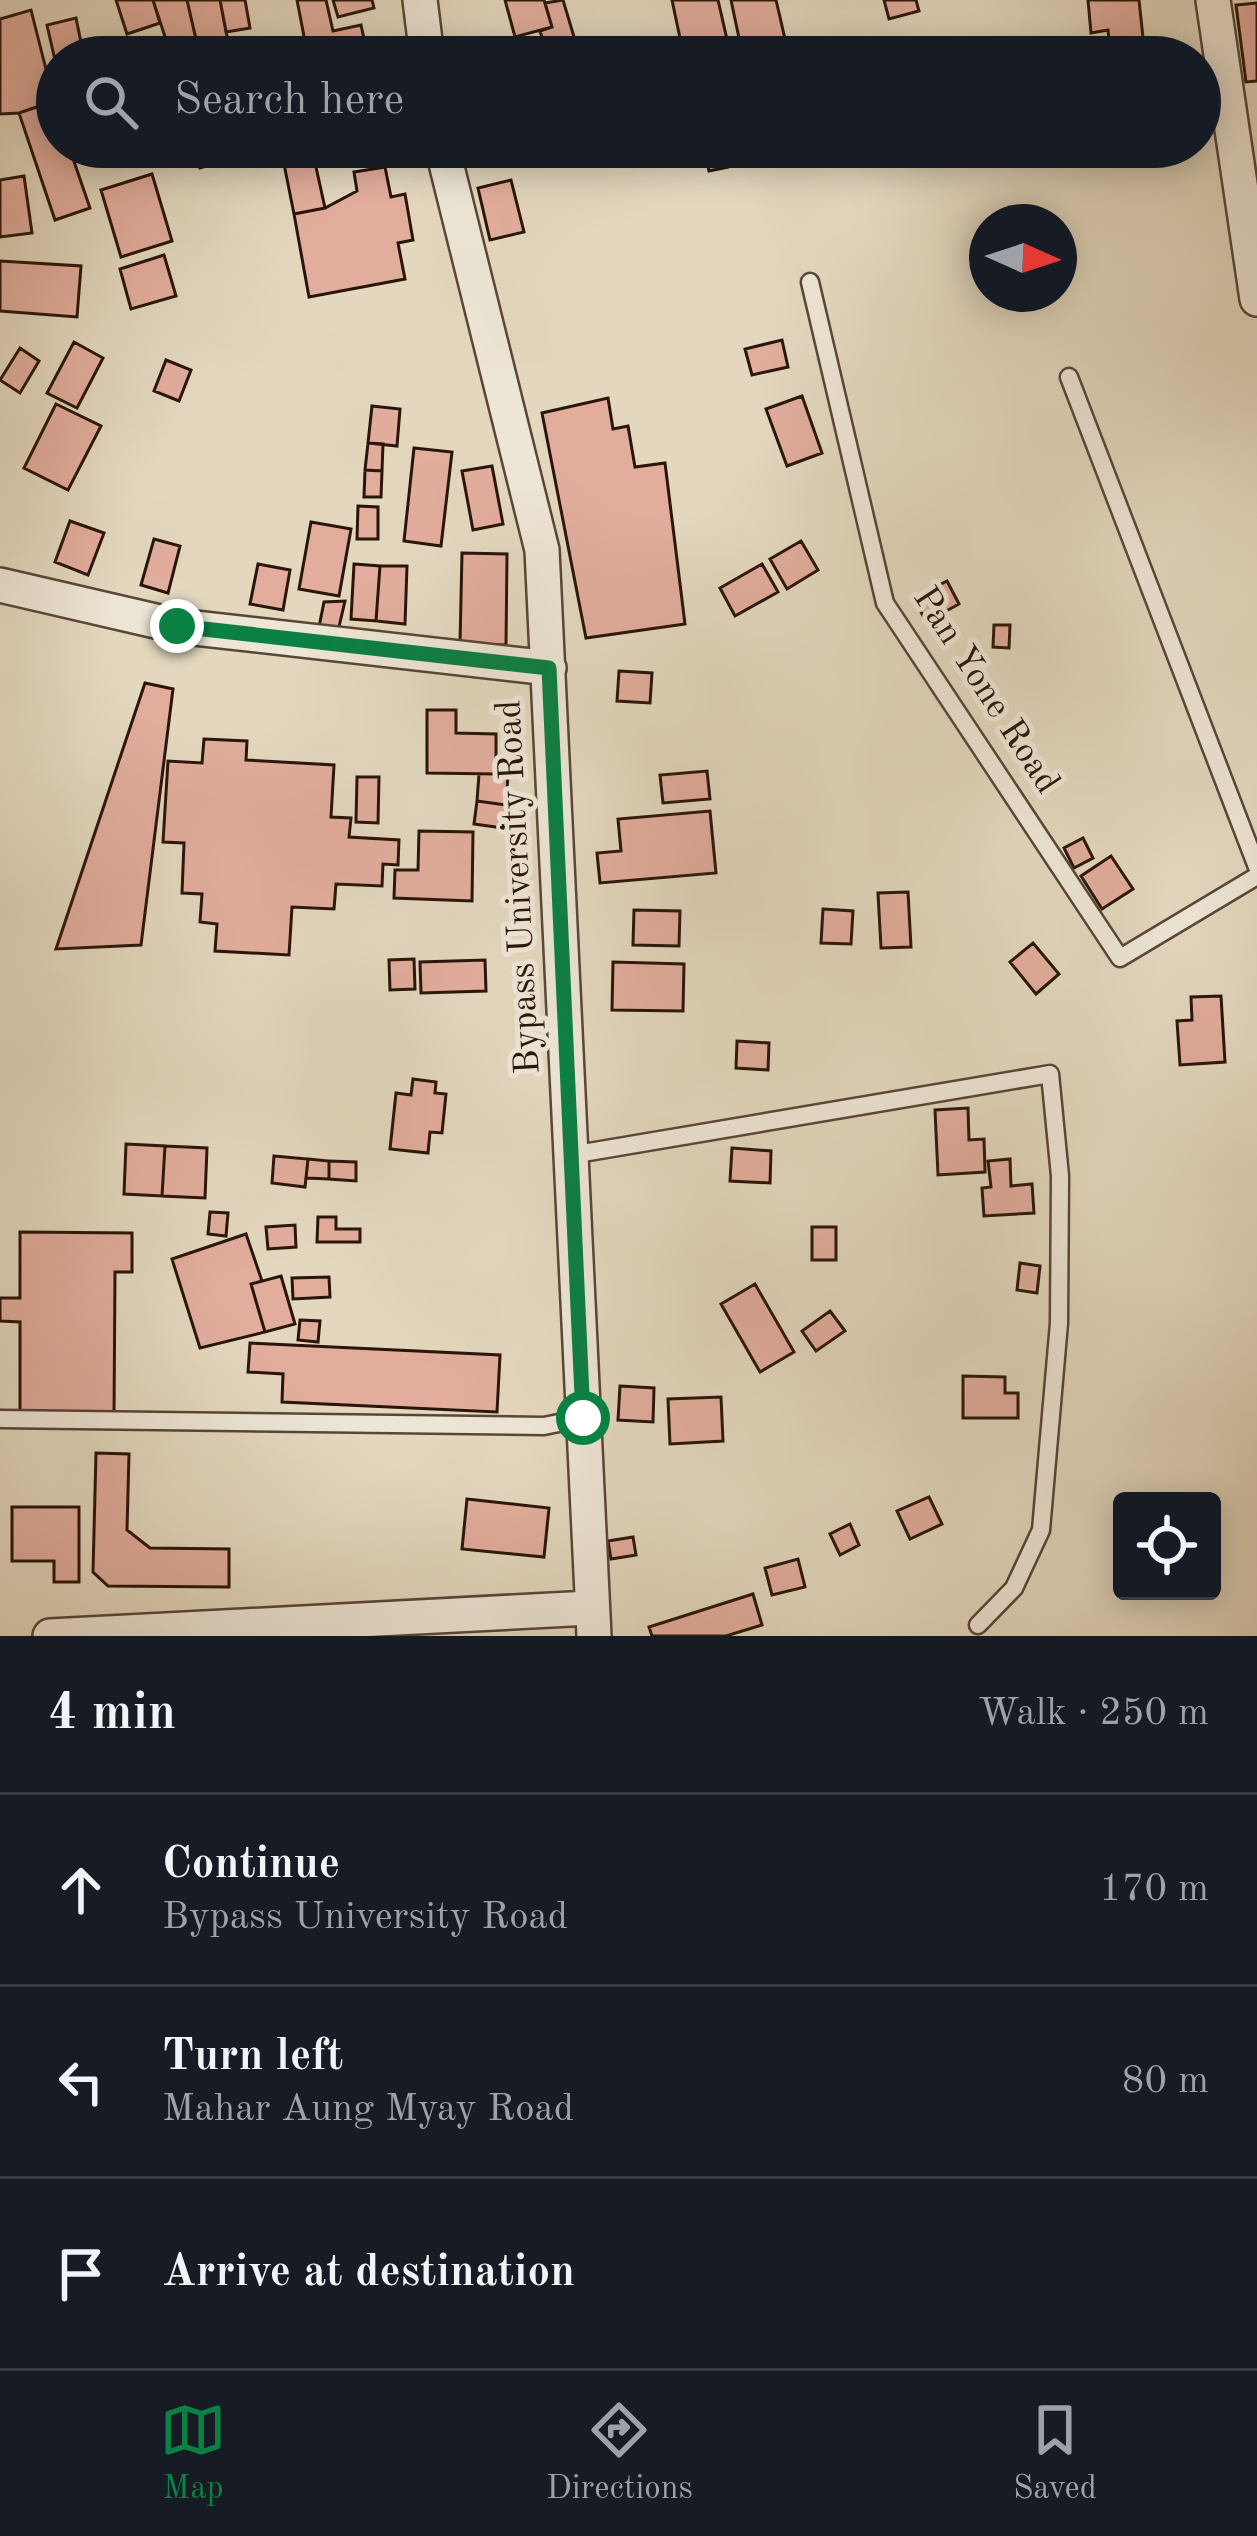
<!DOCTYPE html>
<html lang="en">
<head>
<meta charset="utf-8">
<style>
	:root { --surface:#171b24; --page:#242831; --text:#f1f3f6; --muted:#9ea1a6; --line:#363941; --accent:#0b8043 }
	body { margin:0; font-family:"Old Standard TT",serif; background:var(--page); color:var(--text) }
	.controls { position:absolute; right:36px; bottom:36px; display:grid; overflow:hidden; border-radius:12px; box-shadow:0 6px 30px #0003 }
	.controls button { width:108px; height:108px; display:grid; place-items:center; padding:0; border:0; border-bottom:3px solid var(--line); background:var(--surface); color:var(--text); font:60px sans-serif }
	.compass { position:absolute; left:969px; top:204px; width:108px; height:108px; border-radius:50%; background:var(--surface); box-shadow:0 6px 30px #0003; rotate:93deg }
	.stop { position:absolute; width:36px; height:36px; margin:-27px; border:9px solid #0b8043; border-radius:50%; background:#fff }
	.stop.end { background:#0b8043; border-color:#fff; box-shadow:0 3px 12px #0008 }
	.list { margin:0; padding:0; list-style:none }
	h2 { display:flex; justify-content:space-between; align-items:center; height:156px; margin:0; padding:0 48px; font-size:51px }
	h2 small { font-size:39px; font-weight:400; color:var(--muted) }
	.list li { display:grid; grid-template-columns:78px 1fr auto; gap:36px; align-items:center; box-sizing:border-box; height:192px; padding:0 48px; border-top:3px solid var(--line) }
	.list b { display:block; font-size:45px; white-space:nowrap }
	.list p { margin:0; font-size:39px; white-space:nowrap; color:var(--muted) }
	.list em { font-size:39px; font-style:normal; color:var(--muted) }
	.icon { flex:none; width:66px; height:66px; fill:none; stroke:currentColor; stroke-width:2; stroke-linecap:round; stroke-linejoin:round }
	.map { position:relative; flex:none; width:1257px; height:1636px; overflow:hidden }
	.search { position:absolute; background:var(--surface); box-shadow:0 6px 30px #0003; left:36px; right:36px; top:36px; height:132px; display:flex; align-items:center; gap:30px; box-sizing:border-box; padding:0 42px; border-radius:66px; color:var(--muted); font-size:45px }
	.sheet { height:732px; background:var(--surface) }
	nav { display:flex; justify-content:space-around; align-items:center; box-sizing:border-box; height:168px; border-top:3px solid var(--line); background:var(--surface); font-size:33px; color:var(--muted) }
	nav a { display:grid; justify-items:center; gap:6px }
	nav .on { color:var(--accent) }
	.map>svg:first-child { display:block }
	.building { fill:#e2ad9d; stroke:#2a150a; stroke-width:3 }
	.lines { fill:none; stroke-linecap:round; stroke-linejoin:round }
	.service-casing { stroke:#584637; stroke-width:21 }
	.minor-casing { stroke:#584637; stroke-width:38 }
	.service { stroke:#ede5d5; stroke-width:16 }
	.minor { stroke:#ede5d5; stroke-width:33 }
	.route { stroke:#0b8043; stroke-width:15 }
	.labels { text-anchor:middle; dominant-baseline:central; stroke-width:10; stroke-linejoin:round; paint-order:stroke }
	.street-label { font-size:36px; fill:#2a150a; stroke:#ede5d5 }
</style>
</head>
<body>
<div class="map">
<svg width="1257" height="1636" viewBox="0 0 1257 1636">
	<rect width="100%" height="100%" fill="#e3d7be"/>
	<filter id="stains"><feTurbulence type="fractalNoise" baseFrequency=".00167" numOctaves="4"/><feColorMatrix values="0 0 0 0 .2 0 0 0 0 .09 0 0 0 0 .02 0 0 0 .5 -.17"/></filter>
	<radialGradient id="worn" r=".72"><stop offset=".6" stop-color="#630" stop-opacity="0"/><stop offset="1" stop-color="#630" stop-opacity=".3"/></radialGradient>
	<path class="building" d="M116 0H153L160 23 127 34Z
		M153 0H187L198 48 171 55Z
		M187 0H220L231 57H200Z
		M220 0H245L250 28 226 32Z
		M297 0H326L333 31 361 25 368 57H308Z
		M333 0H372L374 8 338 17Z
		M505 0H544L552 27 515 37Z
		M563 0 580 57H548L540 31 552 27 545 3Z
		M672 0H718L731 57H684Z
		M731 0H776L788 52 743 57Z
		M884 0H916L919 11 889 19Z
		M1088 0H1139L1144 47 1110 51 1108 30 1091 33Z
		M1257 3V81L1246 82 1236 5Z
		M31 10 54 101 19 113 0 114V19Z
		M76 18 84 57H57V69L47 25Z
		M54 101 57 147H69L90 208 55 220 19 113Z
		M194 147H223L227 160 200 168Z
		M704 147H723L728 167 709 171Z
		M314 158 325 208 294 214 284 164Z
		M385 167 391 197 405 194 413 240 398 243 405 279 309 297 294 214 325 208 357 191 354 172Z
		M152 174 172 241 121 257 101 190Z
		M24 176 32 233 0 237V180Z
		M511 180 524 232 490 240 478 188Z
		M164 255 176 296 131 309 120 269Z
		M0 261 81 266 77 317 0 311Z
		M782 340 788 367 752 375 745 349Z
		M74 342 103 358 77 408 47 393Z
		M20 348 39 361 20 393 0 380Z
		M166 360 191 370 179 401 154 391Z
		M802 396 822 453 787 466 766 409Z
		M608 398 613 429 628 426 635 467 665 463 685 624 586 638 542 413Z
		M56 404 101 426 68 490 24 468Z
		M372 406 400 409 397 446 368 443Z
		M368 443 383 444 382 471 365 470Z
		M414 448 452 452 441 546 404 541Z
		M492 466 503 524 473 530 462 471Z
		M365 470 382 471 381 497H364Z
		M358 506 378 507V539H357Z
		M70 521 104 533 88 575 55 562Z
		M311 522 351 529 339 596 299 589Z
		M154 539 180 546 168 593 141 585Z
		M801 541 818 570 787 589 770 559Z
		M462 553 507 554 506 645 460 644Z
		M258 564 290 570 283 610 250 604Z
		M354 564 380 566 376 621 351 619Z
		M762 564 778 592 735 616 720 588Z
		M380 566H407L405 624 376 621Z
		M947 581 959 604 926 622 914 598Z
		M345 601 338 631 319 627 324 602Z
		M994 625H1010L1009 648 993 647Z
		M619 671 652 673 650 703 617 701Z
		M145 683 173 689 141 945 56 949Z
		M427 710H456V733L496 734V774L427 773Z
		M204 739 247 741 246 760 334 765 331 817 351 818 349 837 399 840 398 865 383 864 382 886 336 884 334 909 292 907 289 955 215 951 217 924 200 922 202 894 182 893 184 843 163 842 168 761 202 763Z
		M707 771 710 799 663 803 660 775Z
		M479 774H508L506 805 477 801Z
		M357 777H379L378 823 356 822Z
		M477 801 506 805 503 828 474 824Z
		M710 811 716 873 600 883 597 853 621 851 618 819Z
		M419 831 473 832 472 901 394 898 395 870H418Z
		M1083 838 1093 858 1074 868 1064 848Z
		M1111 856 1133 889 1102 909 1081 876Z
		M908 892 911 947 881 948 878 893Z
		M823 909 853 911 851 944 821 943Z
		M634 910 680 911 679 946 633 945Z
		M1033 943 1059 974 1036 994 1010 962Z
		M414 959 415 989 390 990 389 960Z
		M485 960 486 991 421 993 420 962Z
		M613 962 684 964 683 1011 612 1010Z
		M1221 996 1225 1062 1180 1065 1177 1021 1192 1020 1191 997Z
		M737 1041 769 1043 768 1070 736 1068Z
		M413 1079 436 1082 435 1093 446 1094 442 1133 430 1132 428 1153 390 1149 396 1093 411 1095Z
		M968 1108 969 1140 984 1139 985 1172 938 1175 935 1110Z
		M126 1144 165 1146 162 1196 124 1194Z
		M165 1146 207 1148 205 1198 162 1196Z
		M732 1148 771 1151 770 1183 730 1181Z
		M274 1156 308 1159 305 1187 272 1183Z
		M308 1159 329 1161V1179L306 1178Z
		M1010 1159 1011 1186 1032 1184 1034 1213 984 1216 982 1188 991 1187 988 1161Z
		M329 1161 356 1162V1181L329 1179Z
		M210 1212 228 1213 226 1236 208 1234Z
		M318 1217H336V1229H360V1242H317Z
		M295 1225 296 1247 268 1249 266 1227Z
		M812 1227H836V1260H812Z
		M20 1232 132 1233V1272H115L114 1417H20V1322L0 1321V1298H20Z
		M246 1234 262 1281 251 1284 265 1332 200 1348 172 1259Z
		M1020 1263 1040 1266 1037 1293 1017 1290Z
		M281 1276 295 1324 265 1332 251 1284Z
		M329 1277 330 1297 293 1299 292 1278Z
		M755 1284 794 1352 760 1372 721 1304Z
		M830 1311 845 1331 816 1351 802 1331Z
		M300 1320 320 1321 318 1342 298 1340Z
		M250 1343 500 1355 497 1412 282 1402 283 1374 248 1372Z
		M963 1376 1005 1377V1393H1018V1418H963Z
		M620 1386 654 1388 653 1422 618 1420Z
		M721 1397 723 1441 670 1444 668 1399Z
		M96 1453 129 1454 127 1530 150 1548 229 1549V1587L108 1586 93 1572Z
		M929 1497 942 1524 910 1539 897 1511Z
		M467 1499 549 1508 544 1557 462 1549Z
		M12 1507H79V1582H54V1561H12Z
		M850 1524 859 1545 840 1555 830 1534Z
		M633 1537 636 1555 611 1559 608 1541Z
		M798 1559 805 1587 772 1595 765 1568Z
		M753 1594 762 1625 726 1636H652L649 1627Z"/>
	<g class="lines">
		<g class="service-casing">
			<path id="service" d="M810 282 885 603 1120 958 1257 876
				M1069 377 1257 867
				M571 1155 1050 1074 1060 1176 1059 1323 1041 1530 1014 1588 978 1625
				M0 1419 544 1426 583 1418"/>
		</g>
		<g class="minor-casing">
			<path id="minor" d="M420 0 427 57
				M1213 0 1257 299
				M442 147 542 550 594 1636
				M0 585 177 626 549 668
				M50 1636 590 1608"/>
		</g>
		<use href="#service" class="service"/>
		<use href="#minor" class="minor"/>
	</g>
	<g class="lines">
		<path class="route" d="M177 626 549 668 583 1418"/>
	</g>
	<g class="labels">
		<g class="street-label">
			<text transform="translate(985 691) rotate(57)">Pan Yone Road</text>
			<text transform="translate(520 887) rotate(-93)">Bypass University Road</text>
		</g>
	</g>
	<rect width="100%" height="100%" filter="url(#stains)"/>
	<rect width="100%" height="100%" fill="url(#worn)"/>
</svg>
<div class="controls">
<button><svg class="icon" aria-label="locate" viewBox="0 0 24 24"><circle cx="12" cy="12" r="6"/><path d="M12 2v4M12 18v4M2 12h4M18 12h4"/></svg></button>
</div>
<svg class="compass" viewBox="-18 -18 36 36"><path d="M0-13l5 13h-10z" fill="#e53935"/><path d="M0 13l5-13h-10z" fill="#9ea1a6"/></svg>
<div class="stop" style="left:583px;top:1418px"></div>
<div class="stop end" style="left:177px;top:626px"></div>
<div class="search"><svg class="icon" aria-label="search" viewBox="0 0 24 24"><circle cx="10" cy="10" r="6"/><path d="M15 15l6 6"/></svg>Search here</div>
</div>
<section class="sheet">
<h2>4 min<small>Walk · 250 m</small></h2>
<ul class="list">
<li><svg class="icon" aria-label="ahead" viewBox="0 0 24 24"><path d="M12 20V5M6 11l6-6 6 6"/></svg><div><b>Continue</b><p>Bypass University Road</p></div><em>170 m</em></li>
<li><svg class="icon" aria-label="left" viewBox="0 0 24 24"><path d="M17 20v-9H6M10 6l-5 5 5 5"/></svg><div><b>Turn left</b><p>Mahar Aung Myay Road</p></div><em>80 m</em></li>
<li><svg class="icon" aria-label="arrive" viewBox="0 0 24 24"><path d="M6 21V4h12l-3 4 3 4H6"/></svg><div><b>Arrive at destination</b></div></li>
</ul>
</section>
<nav>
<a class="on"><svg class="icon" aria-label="map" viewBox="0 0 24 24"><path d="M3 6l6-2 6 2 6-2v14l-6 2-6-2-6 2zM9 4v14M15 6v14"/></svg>Map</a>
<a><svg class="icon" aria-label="directions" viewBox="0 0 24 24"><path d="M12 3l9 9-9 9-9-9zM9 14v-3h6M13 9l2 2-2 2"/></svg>Directions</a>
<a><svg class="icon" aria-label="saved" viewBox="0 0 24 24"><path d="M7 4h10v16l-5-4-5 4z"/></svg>Saved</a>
</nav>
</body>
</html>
